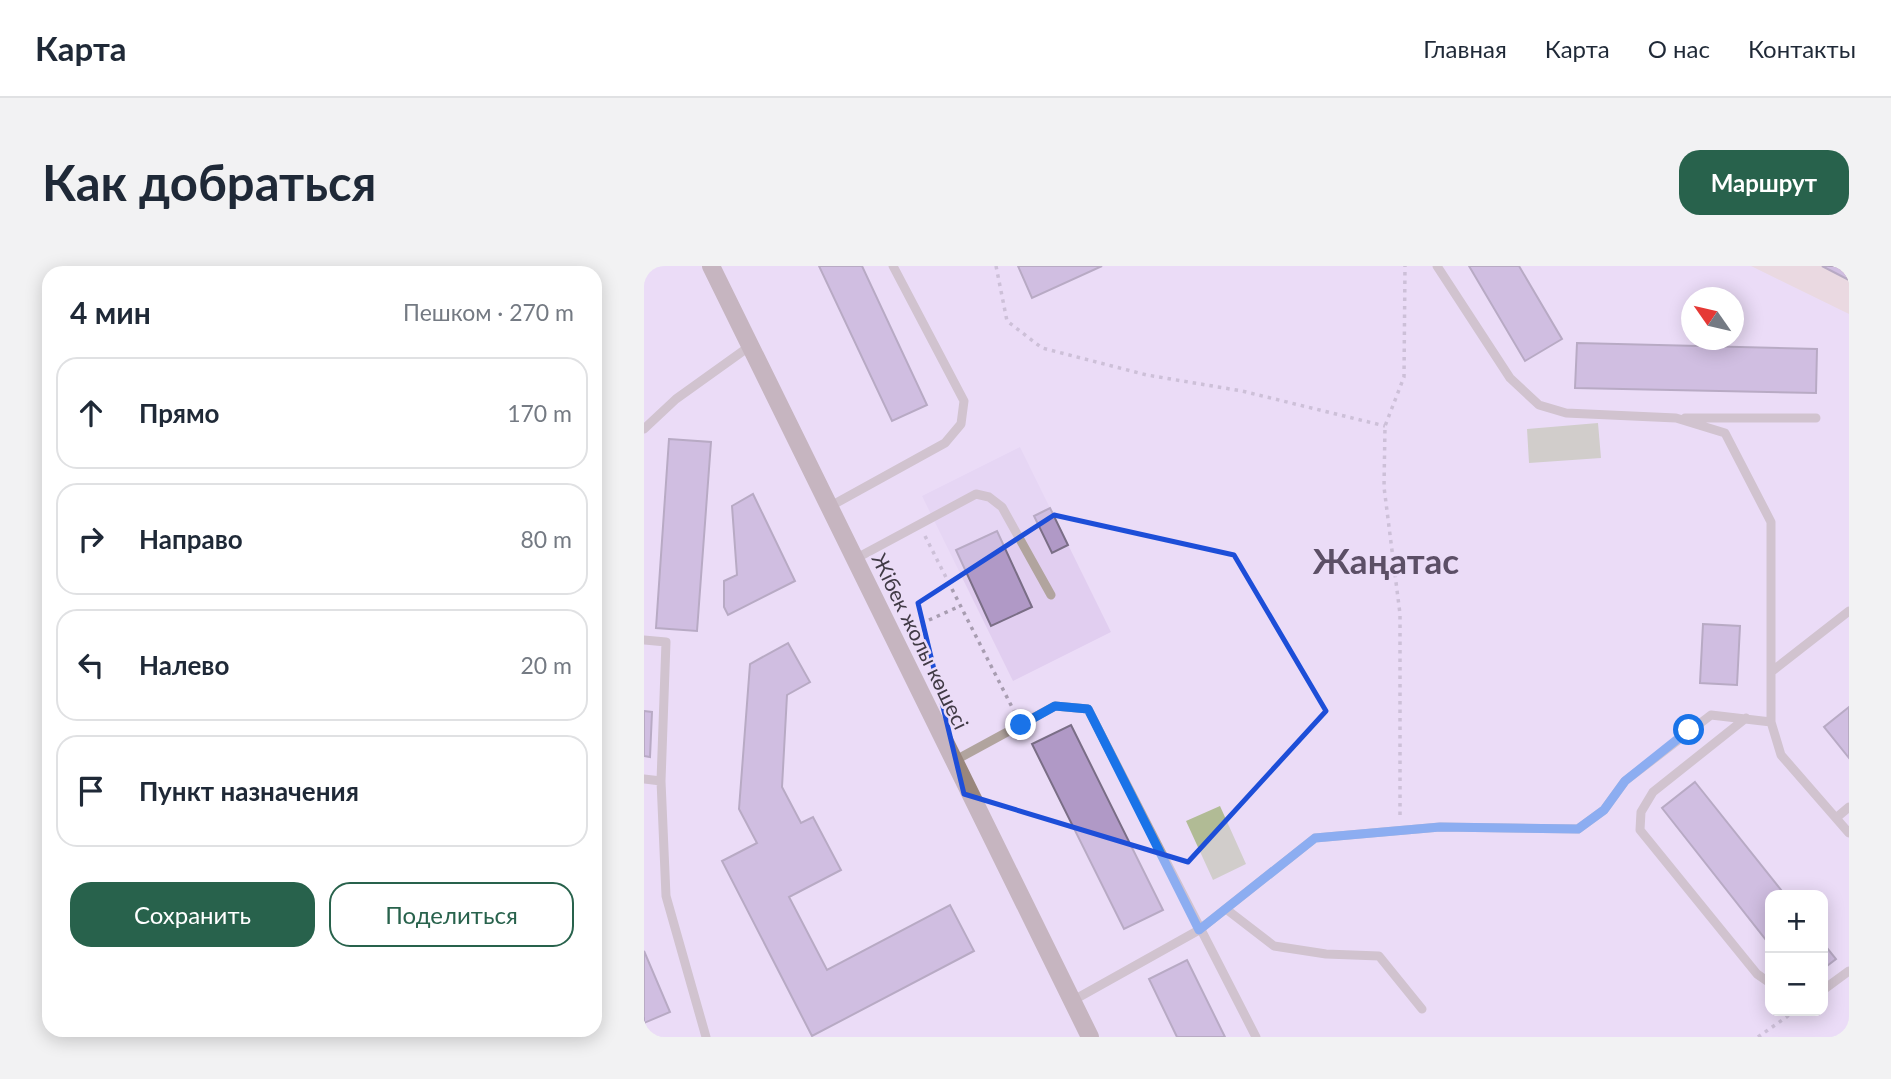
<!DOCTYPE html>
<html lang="ru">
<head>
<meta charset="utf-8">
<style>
	:root { --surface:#fff; --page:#f2f2f3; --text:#1f2937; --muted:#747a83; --line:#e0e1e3; --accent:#28624c }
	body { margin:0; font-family:Lato,sans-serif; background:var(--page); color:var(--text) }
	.controls { position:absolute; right:21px; bottom:21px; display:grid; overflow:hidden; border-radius:14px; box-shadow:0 4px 18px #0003 }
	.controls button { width:63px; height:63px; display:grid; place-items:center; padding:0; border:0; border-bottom:2px solid var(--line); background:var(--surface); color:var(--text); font:35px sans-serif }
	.compass { position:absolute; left:1037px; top:21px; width:63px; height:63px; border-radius:50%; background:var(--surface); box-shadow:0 4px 18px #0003; rotate:304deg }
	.stop { position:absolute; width:21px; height:21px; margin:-16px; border:5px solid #1a73e8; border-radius:50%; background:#fff }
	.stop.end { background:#1a73e8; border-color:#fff; box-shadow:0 2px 7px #0008 }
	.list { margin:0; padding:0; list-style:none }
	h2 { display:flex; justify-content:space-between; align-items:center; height:91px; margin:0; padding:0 28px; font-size:30px }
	h2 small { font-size:23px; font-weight:400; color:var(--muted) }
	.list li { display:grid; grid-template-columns:46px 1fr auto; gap:21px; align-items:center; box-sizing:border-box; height:112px; margin:0 14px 14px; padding:0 14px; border:2px solid var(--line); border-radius:21px }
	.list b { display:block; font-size:26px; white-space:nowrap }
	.list em { font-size:23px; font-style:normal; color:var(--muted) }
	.actions { display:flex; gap:14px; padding:21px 28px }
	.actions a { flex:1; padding:16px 0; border:2px solid var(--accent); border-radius:21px; text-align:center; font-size:24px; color:var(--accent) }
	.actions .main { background:var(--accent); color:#fff }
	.icon { flex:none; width:38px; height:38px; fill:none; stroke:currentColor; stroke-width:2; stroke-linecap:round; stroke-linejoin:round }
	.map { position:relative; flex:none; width:1205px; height:771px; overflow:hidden; border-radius:21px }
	header { display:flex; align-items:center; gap:42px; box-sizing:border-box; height:98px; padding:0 35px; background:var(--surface); border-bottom:2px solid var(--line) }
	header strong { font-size:33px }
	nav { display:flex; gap:38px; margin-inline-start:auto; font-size:24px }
	.intro { display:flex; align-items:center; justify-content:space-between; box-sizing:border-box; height:168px; padding:0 42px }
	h1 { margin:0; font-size:49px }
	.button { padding:18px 32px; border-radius:21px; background:var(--accent); color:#fff; font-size:24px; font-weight:700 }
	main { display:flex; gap:42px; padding:0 42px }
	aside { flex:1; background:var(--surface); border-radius:21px; box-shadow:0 4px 18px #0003 }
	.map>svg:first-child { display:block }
	.built { fill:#e1cef0 }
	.education { fill:#e8d5c5 }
	.green { fill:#b1bb95 }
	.building { fill:#b099c6; stroke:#7a6e86; stroke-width:2 }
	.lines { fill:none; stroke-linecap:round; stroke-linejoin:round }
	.path { stroke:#a89db1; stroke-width:3.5; stroke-dasharray:3.5 5; stroke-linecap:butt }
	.service { stroke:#b1a49e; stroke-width:9 }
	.secondary { stroke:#99867c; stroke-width:18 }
	.route { stroke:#1a73e8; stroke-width:9 }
	.marked { fill:none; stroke:#1d4ed8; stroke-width:5; stroke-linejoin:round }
	.labels { text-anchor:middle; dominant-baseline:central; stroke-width:5; stroke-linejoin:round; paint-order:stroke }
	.street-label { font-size:21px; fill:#403a45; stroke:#ebdcf7 }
	.town-label { font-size:35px; font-weight:bold; fill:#5c4f66; stroke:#ebdcf7 }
</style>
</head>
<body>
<header>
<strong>Карта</strong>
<nav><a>Главная</a><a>Карта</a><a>О нас</a><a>Контакты</a></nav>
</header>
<div class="intro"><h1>Как добраться</h1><a class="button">Маршрут</a></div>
<main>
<aside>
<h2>4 мин<small>Пешком · 270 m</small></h2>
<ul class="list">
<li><svg class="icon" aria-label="ahead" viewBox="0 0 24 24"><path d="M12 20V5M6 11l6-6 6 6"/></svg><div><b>Прямо</b></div><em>170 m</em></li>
<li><svg class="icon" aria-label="right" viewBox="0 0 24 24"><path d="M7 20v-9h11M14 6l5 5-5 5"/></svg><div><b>Направо</b></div><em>80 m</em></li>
<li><svg class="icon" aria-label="left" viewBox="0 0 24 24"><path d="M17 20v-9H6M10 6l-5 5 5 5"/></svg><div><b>Налево</b></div><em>20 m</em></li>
<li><svg class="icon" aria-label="arrive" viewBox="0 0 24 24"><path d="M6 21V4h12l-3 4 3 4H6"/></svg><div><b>Пункт назначения</b></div></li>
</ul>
<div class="actions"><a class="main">Сохранить</a><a>Поделиться</a></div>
</aside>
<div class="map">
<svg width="1205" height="771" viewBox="0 0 1205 771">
	<rect width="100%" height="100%" fill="#ebdcf7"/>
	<path class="built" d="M376 181 467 366 369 415 278 230Z"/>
	<path class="education" d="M1107 0H1205V48Z"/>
	<path class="green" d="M954 157 957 192 885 197 883 163Z
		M576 540 602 598 569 614 542 555Z"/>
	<path class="building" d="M175 0H218L283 139 248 155Z
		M374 0H458L388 32Z
		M825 0H875L918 73 881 95Z
		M1178 0H1205V14Z
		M933 77 1173 83 1172 127 931 122Z
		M25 173 67 176 53 365 12 362Z
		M109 228 151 315 84 349 80 341V315L93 309 88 240Z
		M406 242 424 279 408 287 390 250Z
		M353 265 388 341 347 360 312 284Z
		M1059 358 1096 360 1093 419 1056 417Z
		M144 377 166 416 143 429 138 521 157 557 169 551 197 604 145 631 183 704 306 639 330 685 168 770 78 595 113 577 95 543 106 398Z
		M1205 441V492L1180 461Z
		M0 445 8 446 6 491 0 490Z
		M427 459 519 644 480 663 388 478Z
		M1051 516 1141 629H1126V679L1018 542Z
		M1179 677 1192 693 1179 703Z
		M0 685 26 746 0 757Z
		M543 694 581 771H533L505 713Z"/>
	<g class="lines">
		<path class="path" d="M352 0 363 55 398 82 503 109 598 125 741 160
			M281 270 371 447
			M285 354 316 340
			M756 549V348L740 221 741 160 760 111 761 0
			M1114 771 1151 745"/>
		<path class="service" d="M793 0 866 112 895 139 922 147 1032 152 1081 167 1127 256V456L1137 489 1205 567
			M1041 152H1172
			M0 163 32 133 106 80
			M185 241 301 177 317 158 320 135 249 0
			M211 293 332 228 345 231 358 241 407 329
			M0 374 22 376 17 515
			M1127 406 1205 345
			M1102 452 1009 526 997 546 996 564 1113 708 1126 717
			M310 495 411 440 444 443 612 771
			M0 513 17 515 22 630 62 771
			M1192 552 1205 541
			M582 643 630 680 682 688 735 690 778 743
			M1179 724 1205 705
			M428 735 555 664 671 572 796 561 934 563 960 544 981 515 1067 449 1127 456"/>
		<path class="secondary" d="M67 0 446 771"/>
	</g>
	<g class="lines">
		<path class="route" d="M377 459 411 440 444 443 555 664 671 572 796 561 934 563 960 544 981 515 1045 464"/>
	</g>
	<path d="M0 0H1205V771H0ZM410 249 590 289 682 445 544 596 320 528 274 337Z" fill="#ebdcf7" fill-opacity=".55" fill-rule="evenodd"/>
	<path class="marked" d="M410 249 590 289 682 445 544 596 320 528 274 337Z"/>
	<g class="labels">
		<g class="street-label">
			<text transform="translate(277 375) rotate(64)">Жібек жолы көшесі</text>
		</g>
		<g class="town-label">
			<text x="742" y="294">Жаңатас</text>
		</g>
	</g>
</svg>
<div class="controls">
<button>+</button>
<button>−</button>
</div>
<svg class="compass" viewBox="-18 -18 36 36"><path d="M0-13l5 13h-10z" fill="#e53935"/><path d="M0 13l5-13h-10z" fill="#747a83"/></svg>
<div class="stop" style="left:1045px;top:464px"></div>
<div class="stop end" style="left:377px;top:459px"></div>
</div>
</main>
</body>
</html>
